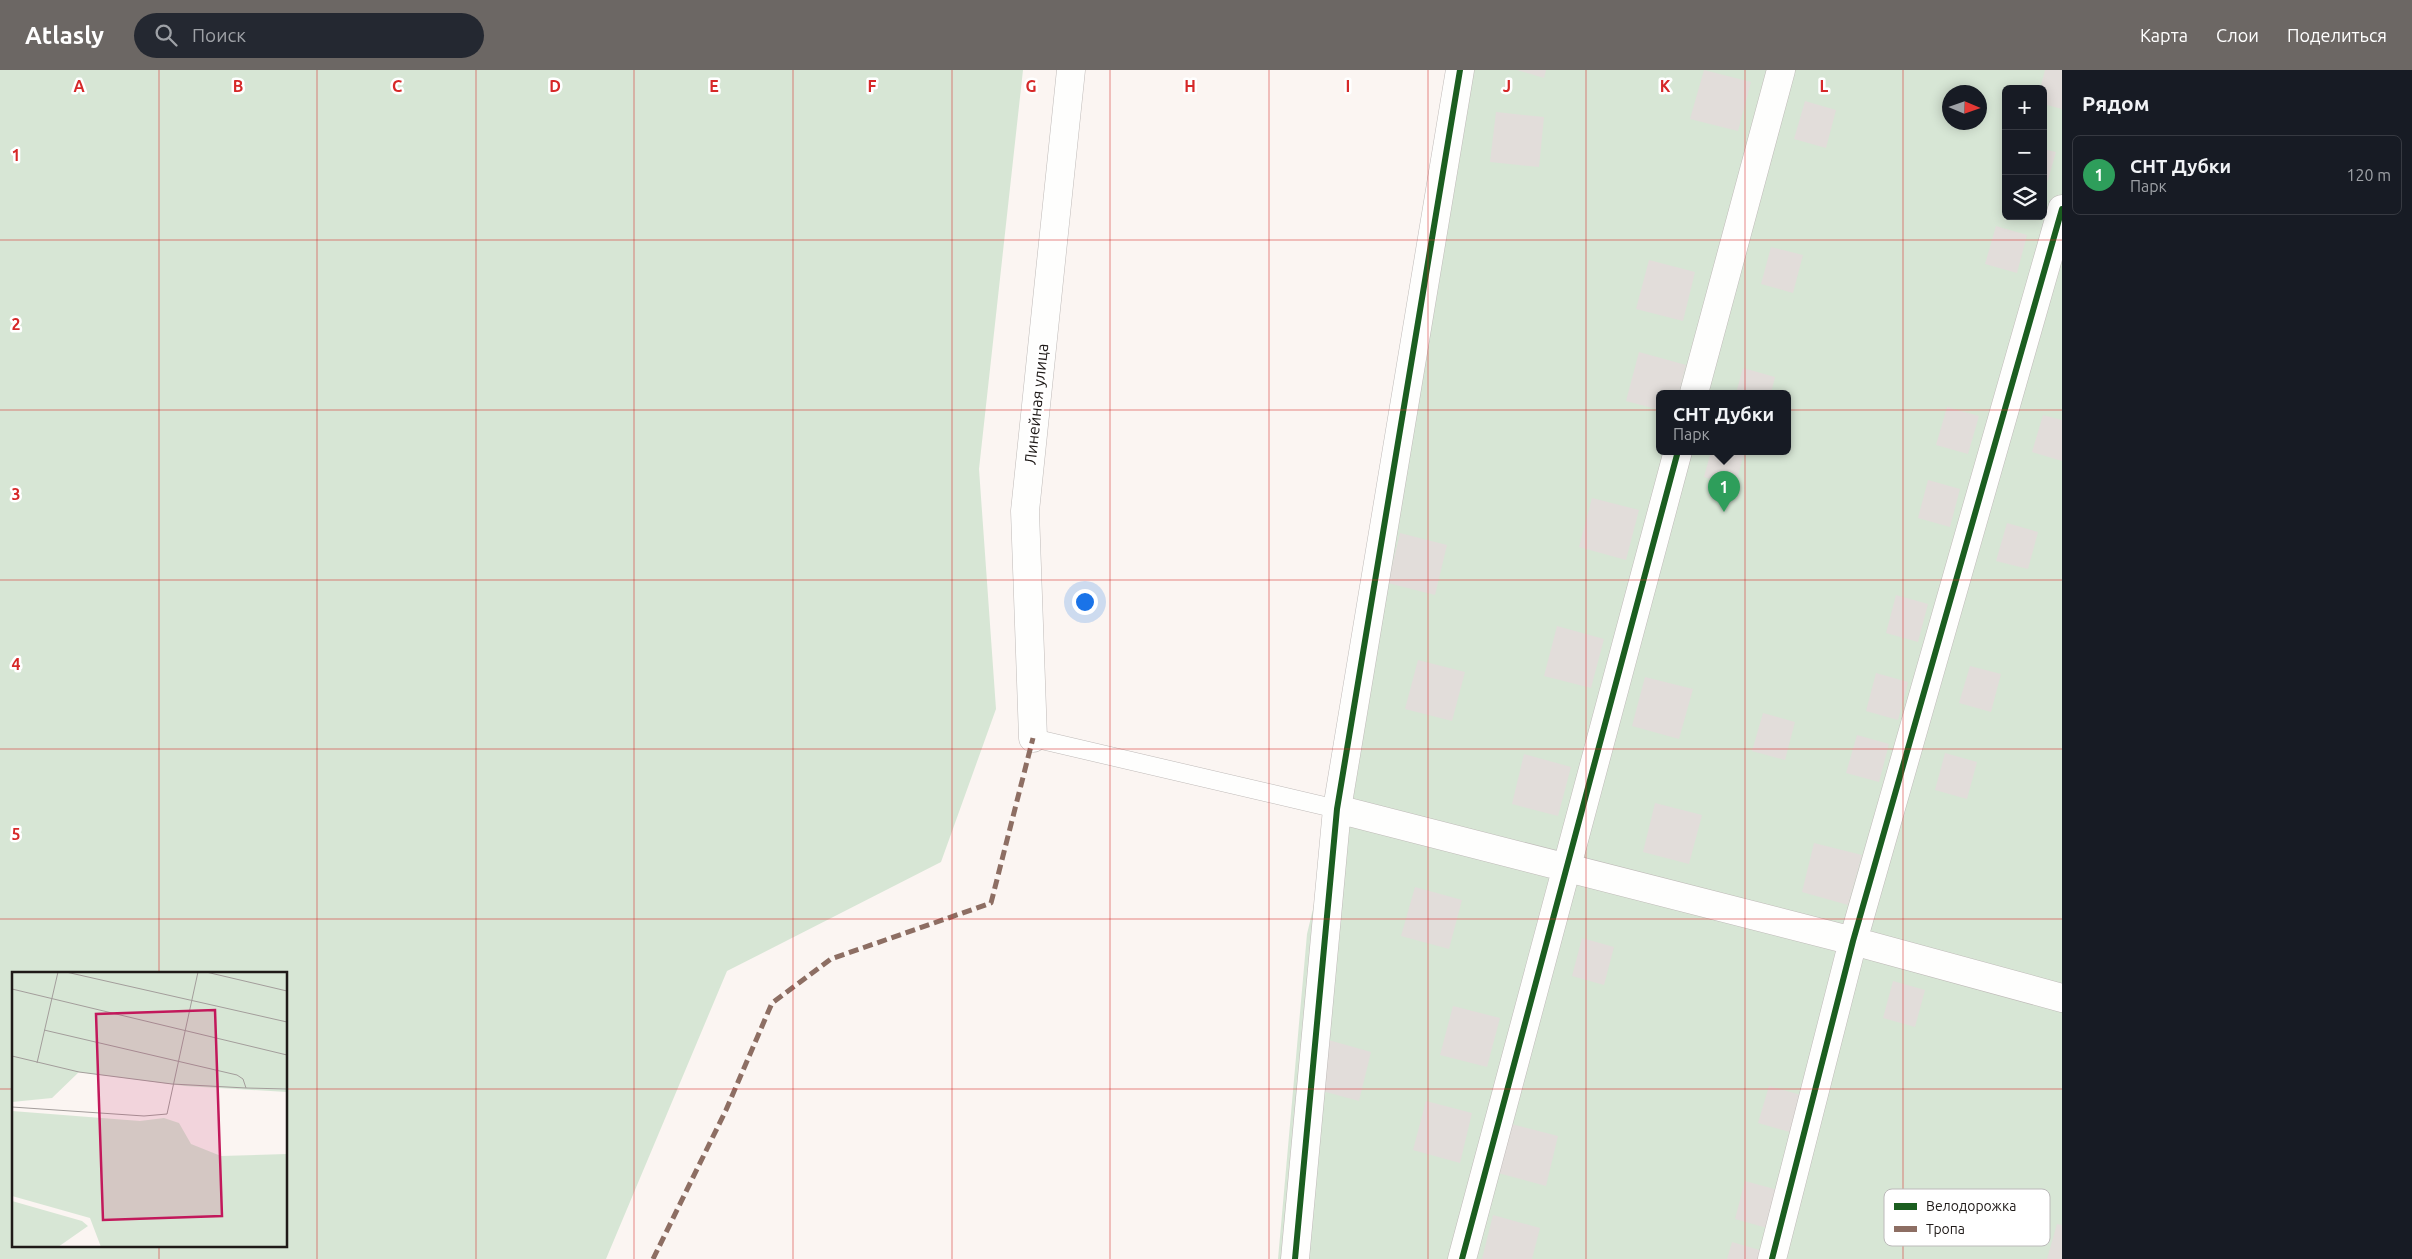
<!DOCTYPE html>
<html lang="ru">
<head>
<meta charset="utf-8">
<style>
	:root { --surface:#171b24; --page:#242831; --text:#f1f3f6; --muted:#9ea1a6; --line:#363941; --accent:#6c6764 }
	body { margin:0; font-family:Ubuntu,sans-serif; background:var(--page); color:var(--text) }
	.controls { position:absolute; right:15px; top:15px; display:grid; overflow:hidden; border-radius:8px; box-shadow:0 2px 12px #0003 }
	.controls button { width:45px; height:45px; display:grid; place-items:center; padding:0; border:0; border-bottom:1px solid var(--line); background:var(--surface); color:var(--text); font:25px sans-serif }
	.compass { position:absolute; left:1942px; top:15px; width:45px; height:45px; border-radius:50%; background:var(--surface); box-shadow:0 2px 12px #0003; rotate:92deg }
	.you { position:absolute; left:1084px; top:531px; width:18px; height:18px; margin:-12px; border:4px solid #fff; border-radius:50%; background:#1a73e8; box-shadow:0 0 0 8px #1a73e833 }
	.badge { display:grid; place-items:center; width:32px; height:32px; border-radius:50%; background:var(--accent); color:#fff; font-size:16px; font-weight:700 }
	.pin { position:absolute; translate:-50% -41px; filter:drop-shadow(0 1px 2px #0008) }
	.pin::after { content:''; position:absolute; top:26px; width:18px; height:15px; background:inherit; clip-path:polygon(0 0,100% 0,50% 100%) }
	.popup { position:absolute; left:1656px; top:320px; width:135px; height:65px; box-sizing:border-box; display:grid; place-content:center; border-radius:8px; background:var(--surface); filter:drop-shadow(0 1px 4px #0005); font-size:16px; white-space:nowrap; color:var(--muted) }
	.popup b { font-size:19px; color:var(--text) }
	.popup::after { content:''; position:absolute; left:50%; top:100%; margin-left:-10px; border:10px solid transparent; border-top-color:var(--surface) }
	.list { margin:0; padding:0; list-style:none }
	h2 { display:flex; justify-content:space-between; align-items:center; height:65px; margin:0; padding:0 20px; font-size:21px }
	h2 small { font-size:16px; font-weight:400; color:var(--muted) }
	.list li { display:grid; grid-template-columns:32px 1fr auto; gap:15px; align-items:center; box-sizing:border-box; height:80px; margin:0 10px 10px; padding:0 10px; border:1px solid var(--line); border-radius:8px }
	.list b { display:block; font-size:19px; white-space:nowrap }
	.list p { margin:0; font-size:16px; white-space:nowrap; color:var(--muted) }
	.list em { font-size:16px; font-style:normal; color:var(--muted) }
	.icon { flex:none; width:28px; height:28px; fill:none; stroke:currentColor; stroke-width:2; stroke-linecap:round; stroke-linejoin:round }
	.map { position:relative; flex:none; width:2062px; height:1189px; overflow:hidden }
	header { display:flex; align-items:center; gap:30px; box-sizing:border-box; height:70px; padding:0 25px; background:var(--accent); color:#fff }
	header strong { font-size:24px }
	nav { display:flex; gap:28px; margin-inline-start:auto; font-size:18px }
	.search { width:350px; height:45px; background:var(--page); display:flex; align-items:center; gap:12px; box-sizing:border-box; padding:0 18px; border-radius:28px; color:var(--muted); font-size:19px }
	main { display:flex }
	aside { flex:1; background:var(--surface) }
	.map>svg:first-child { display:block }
	.green { fill:#d7e6d5; fill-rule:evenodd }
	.building { fill:#e2ddda }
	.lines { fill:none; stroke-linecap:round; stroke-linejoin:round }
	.lane-casing { stroke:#bfbab8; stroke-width:19 }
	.street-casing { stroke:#bfbab8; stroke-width:29 }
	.lane { stroke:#fefefd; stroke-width:18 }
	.street { stroke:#fefefd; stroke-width:28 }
	.quiet { stroke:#8d6e63; stroke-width:5; stroke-dasharray:10 5; stroke-linecap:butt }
	.cycleway-casing { stroke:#fff; stroke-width:9 }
	.cycleway { stroke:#1b5e20; stroke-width:6 }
	.grid { fill:none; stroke:#d62828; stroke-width:1; stroke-opacity:0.55 }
	.labels { text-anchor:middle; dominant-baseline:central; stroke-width:5; stroke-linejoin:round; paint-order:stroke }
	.street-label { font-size:16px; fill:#1f1a18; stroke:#fff }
	.inset-road { fill:none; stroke:#a39d9b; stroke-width:1 }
	.view { fill:#c2185b; fill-opacity:0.15; stroke:#c2185b; stroke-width:2.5 }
	.inset-edge { fill:none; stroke:#1f1a18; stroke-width:2.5 }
	.key { fill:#fff; stroke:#bcbaba; stroke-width:1 }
	.key-label { font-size:14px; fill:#1f1a18 }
	.grid-label { font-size:16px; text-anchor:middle; font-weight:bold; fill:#d62828; stroke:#fff; stroke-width:5; stroke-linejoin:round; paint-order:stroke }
</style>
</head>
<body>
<header>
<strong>Atlasly</strong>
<div class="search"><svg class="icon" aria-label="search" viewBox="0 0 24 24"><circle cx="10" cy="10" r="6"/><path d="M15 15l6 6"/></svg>Поиск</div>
<nav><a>Карта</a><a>Слои</a><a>Поделиться</a></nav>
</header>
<main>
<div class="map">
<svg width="2062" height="1189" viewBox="0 0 2062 1189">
	<rect width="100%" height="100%" fill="#fbf5f2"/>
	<path class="green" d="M0 0H1023L979 399 996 639 941 792 727 901 606 1189H0ZM14 903H286V1175H14Z
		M1460 0H2062V1189H1278L1307 864 1337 739ZM2006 19H2043V146H2006ZM1950 22H1980V52H1950ZM1660 323H1788V381H1660Z"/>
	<path class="building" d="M1517 0H1546L1544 8Z
		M1704 0 1751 12 1738 61 1690 49Z
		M2045 0H2062V39L2043 34V19H2040Z
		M1805 31 1836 40 1826 78 1794 69Z
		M1496 42 1544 47 1539 97 1490 92Z
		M2043 79 2056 82 2045 120 2043 119Z
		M1996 156 2027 165 2017 203 1985 194Z
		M1771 177 1803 185 1793 223 1761 214Z
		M1649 190 1695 202 1683 251 1636 239Z
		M1639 282 1686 295 1679 323H1660V340L1626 331Z
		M1743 298 1775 307 1771 323H1736Z
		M1947 337 1979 346 1968 384 1936 375Z
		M2043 345 2062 350V391L2032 382Z
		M1711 381H1745L1735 416 1704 407Z
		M1928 410 1960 419 1950 457 1918 448Z
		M1592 428 1639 440 1626 490 1579 477Z
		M2007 453 2038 462 2028 499 1996 491Z
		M1400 463 1447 475 1435 525 1388 513Z
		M1896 525 1928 534 1918 572 1886 563Z
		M1557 556 1604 569 1591 618 1544 606Z
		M1418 590 1465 602 1452 651 1405 639Z
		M1970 596 2001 604 1991 642 1959 633Z
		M1876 603 1908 612 1898 650 1866 641Z
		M1645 607 1693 619 1679 669 1632 656Z
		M1763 643 1795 652 1785 690 1752 681Z
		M1857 665 1889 674 1879 712 1846 703Z
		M1945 683 1977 692 1967 729 1935 720Z
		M1524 684 1571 697 1558 746 1512 734Z
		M1655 733 1702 745 1689 794 1643 782Z
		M1814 773 1862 785 1848 835 1802 822Z
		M1415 817 1462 830 1449 879 1401 866Z
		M1582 868 1614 877 1604 915 1572 906Z
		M1893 911 1925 920 1915 957 1883 948Z
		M1453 936 1500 948 1487 997 1440 985Z
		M1325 969 1371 982 1359 1031 1311 1018Z
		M1769 1016 1801 1025 1790 1062 1758 1053Z
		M1426 1031 1472 1043 1460 1093 1413 1080Z
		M1511 1054 1558 1066 1546 1116 1498 1103Z
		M1745 1111 1778 1120 1767 1158 1735 1149Z
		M1493 1145 1540 1158 1532 1189H1482Z
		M2057 1154 2062 1155V1189H2047Z
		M1732 1172 1763 1181 1761 1189H1727Z"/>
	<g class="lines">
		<g class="lane-casing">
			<path id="lane" d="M1033 668 1337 739"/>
		</g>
		<g class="street-casing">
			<path id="street" d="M1694 323 1781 0
				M1033 668 1025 441 1071 0
				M1337 739 1853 871 2062 928
				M1295 1189 1337 739 1460 0
				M1462 1189 1678 381
				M1772 1189 1853 871 2062 139"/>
		</g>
		<use href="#lane" class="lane"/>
		<use href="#street" class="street"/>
		<path class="quiet" d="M653 1189 726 1040 772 933 831 889 991 833 1033 668"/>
		<g class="cycleway-casing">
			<path id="cycleway" d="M1295 1189 1337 739 1460 0
				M1462 1189 1678 381
				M1772 1189 1853 871 2062 139"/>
		</g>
		<use href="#cycleway" class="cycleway"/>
	</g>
	<path class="grid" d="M159 0V903M317 0V1189M476 0V1189M634 0V1189M793 0V1189M952 0V1189M1110 0V1189M1269 0V1189M1428 0V1189M1586 0V1189M1745 0V1189M1903 0V1189M0 170H2062M0 340H2062M0 510H2062M0 679H2062M0 849H2062M0 1019H14M286 1019H2062M159 1175V1189"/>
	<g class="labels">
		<g class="street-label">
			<text transform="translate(1036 334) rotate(-84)">Линейная улица</text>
		</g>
	</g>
	<g transform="translate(12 902)">
		<rect width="275" height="275" fill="#fbf5f2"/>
		<path d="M0 0H275V120L173 114 67 100 40 126 0 130ZM0 139 128 149 152 146 167 151 179 172 209 184 275 182V275H89L78 246 0 224ZM0 229 70 249 76 254 46 275H0Z" fill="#d7e6d5"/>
		<path class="inset-road" d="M54 0 275 50M194 0 275 19M0 17 275 83M32 58 225 103 231 107 234 116 275 117M0 84 67 100 160 112 234 116M25 91 46 0M0 135 132 144 155 142 186 0"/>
		<path class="view" d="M203 38 210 244 91 248 84 42Z"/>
		<rect width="275" height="275" class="inset-edge"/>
	</g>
	<rect x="1884" y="1119" width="166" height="57" rx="8" class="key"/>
	<rect x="1894" y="1133" width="23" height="7" fill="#1b5e20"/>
	<rect x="1894" y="1156" width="23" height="6" fill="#8d6e63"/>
	<g class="key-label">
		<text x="1926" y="1141">Велодорожка</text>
		<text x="1926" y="1164">Тропа</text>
	</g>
	<g class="grid-label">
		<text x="79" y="22">A</text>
		<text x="238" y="22">B</text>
		<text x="397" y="22">C</text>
		<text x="555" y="22">D</text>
		<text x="714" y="22">E</text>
		<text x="872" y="22">F</text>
		<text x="1031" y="22">G</text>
		<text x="1190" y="22">H</text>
		<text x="1348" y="22">I</text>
		<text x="1507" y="22">J</text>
		<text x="1665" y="22">K</text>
		<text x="1824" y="22">L</text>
		<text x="16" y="91">1</text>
		<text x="16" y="260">2</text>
		<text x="16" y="430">3</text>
		<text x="16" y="600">4</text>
		<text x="16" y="770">5</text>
	</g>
</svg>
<div class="controls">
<button>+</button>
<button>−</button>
<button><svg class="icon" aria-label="layers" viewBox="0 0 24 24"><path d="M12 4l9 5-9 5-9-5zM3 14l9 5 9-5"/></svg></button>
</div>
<svg class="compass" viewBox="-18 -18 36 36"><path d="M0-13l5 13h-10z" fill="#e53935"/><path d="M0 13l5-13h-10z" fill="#9ea1a6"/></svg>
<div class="you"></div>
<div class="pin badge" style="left:1724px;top:442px;background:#2e9e5b">1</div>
<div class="popup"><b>СНТ Дубки</b>Парк</div>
</div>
<aside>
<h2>Рядом<small></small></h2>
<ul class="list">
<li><span class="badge" style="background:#2e9e5b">1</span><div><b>СНТ Дубки</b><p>Парк</p></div><em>120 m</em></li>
</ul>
</aside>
</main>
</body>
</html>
